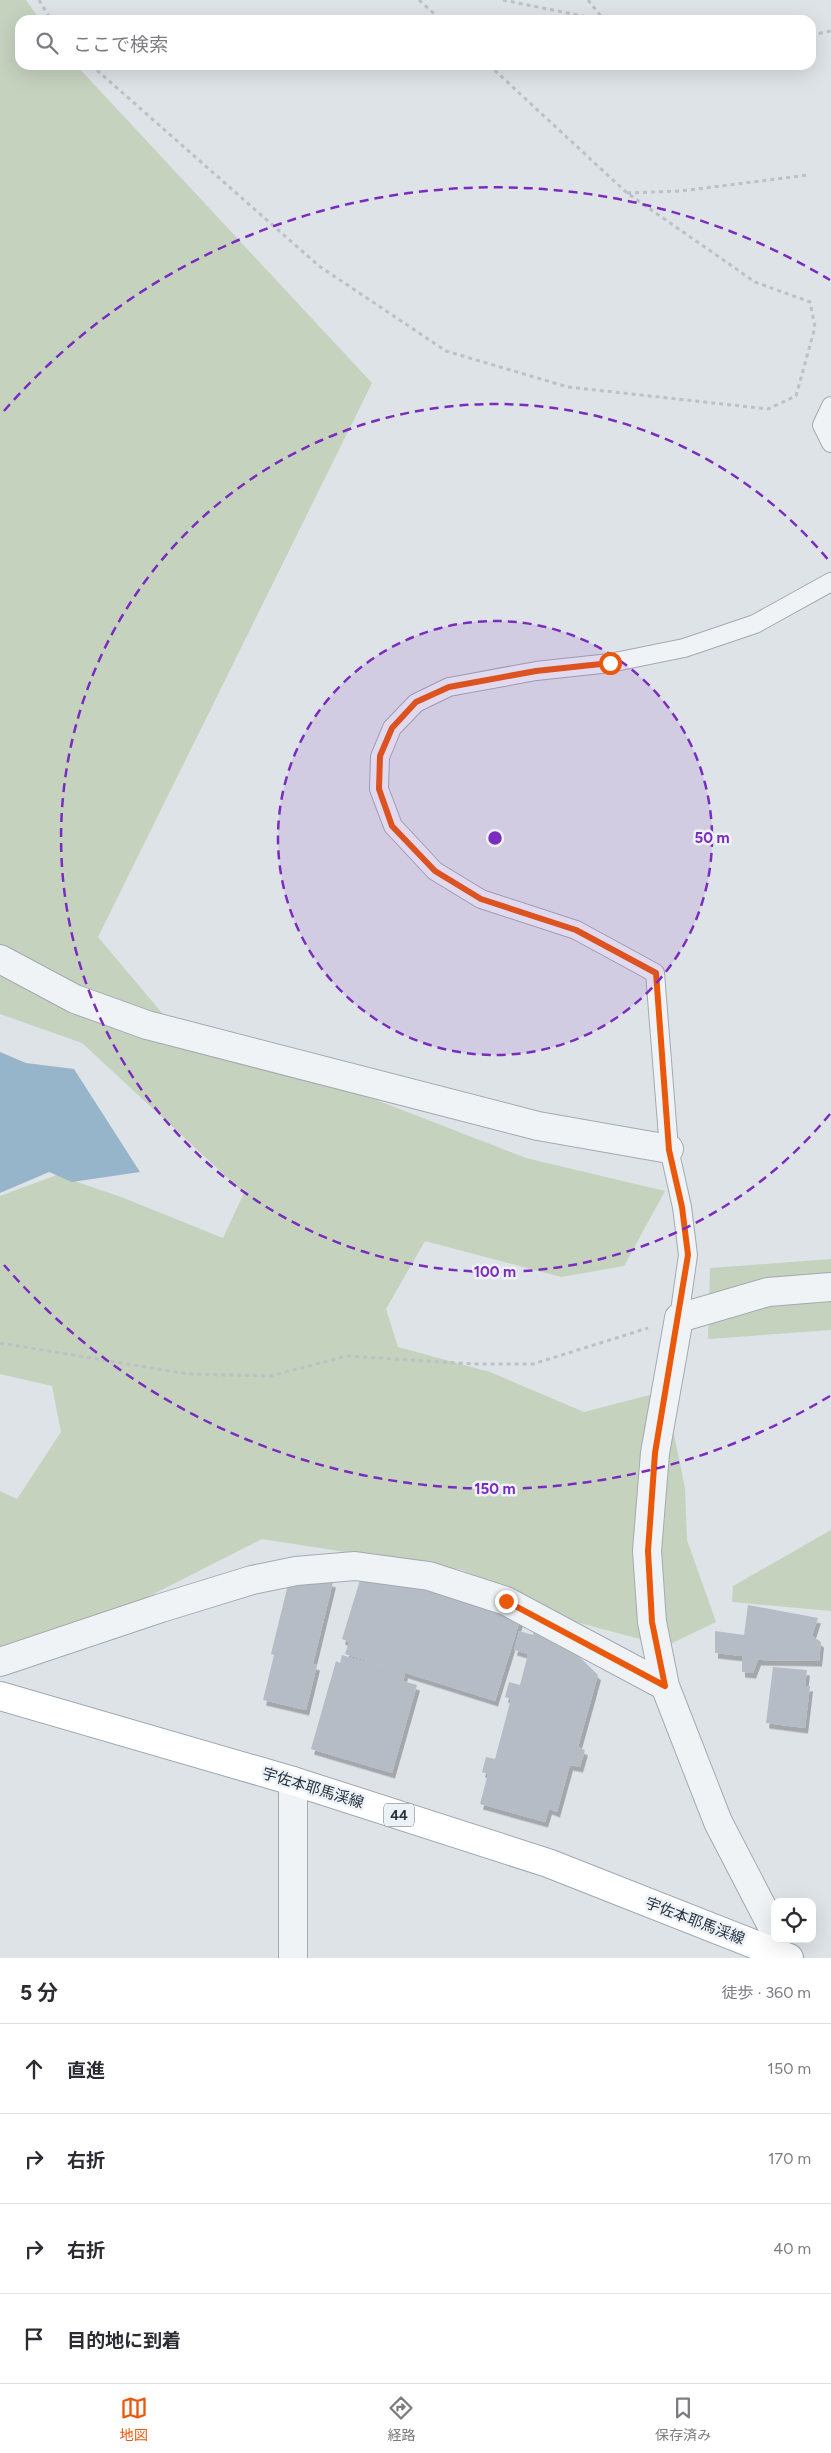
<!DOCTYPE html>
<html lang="ja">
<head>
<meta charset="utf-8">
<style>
	:root { --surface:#fff; --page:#f7f7f7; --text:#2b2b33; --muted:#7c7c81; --line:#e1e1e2; --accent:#ea580c }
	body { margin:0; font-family:Figtree,"Noto Sans JP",sans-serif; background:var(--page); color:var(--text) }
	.controls { position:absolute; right:15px; bottom:15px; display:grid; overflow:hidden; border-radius:10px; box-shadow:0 5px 20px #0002 }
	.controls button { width:45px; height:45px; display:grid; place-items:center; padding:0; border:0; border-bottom:1px solid var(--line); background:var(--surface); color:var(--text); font:25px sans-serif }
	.stop { position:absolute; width:15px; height:15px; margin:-11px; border:4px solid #ea580c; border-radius:50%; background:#fff }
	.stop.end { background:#ea580c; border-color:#fff; box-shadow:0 1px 5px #0008 }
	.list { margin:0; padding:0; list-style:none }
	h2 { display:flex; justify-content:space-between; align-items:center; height:65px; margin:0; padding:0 20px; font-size:21px }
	h2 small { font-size:16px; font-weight:400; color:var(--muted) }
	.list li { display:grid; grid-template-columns:32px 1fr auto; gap:15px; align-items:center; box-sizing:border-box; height:90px; padding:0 20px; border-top:1px solid var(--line) }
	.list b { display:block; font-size:19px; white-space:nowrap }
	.list em { font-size:16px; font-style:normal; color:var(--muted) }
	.icon { flex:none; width:28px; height:28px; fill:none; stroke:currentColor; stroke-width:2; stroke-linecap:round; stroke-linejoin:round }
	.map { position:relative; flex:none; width:831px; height:1958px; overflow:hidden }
	.search { position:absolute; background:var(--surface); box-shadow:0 5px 20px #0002; left:15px; right:15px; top:15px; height:55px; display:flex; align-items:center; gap:12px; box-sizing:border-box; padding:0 18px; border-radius:15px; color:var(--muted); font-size:19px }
	.sheet { height:425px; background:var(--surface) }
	nav { display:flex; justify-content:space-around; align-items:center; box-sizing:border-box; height:70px; border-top:1px solid var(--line); background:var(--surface); font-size:14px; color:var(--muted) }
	nav a { display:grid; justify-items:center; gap:2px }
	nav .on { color:var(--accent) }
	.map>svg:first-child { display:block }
	.green { fill:#c5d2be }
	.water { fill:#97b5ca }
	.building { fill:#b5bcc5; filter:url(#shadow) }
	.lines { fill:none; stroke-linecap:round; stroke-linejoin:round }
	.lane-casing { stroke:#a3aab2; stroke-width:20 }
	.street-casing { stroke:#a3aab2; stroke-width:30 }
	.primary-casing { stroke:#9ca8b4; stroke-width:30 }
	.path { stroke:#bbc1c6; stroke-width:3; stroke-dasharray:4 4; stroke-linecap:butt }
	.lane { stroke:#f0f3f6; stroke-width:18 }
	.street { stroke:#f0f3f6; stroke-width:28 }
	.primary { stroke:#fff; stroke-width:28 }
	.route { stroke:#ea580c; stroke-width:6 }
	.ring { fill:none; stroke:#7b2cbf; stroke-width:2.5; stroke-dasharray:9 6 }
	.labels { text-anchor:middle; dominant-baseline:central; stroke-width:5; stroke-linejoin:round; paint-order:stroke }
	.shield { fill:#edf2f6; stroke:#626c76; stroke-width:1 }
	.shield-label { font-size:14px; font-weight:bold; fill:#26323f }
	.street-label { font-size:15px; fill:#26323f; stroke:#edf2f6 }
	.centre { fill:#7b2cbf; stroke:#edf2f6; stroke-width:2.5 }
	.ring-label { font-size:15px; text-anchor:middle; font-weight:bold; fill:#7b2cbf; stroke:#edf2f6; stroke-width:5; stroke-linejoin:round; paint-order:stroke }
</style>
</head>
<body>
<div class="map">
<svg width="831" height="1958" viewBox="0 0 831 1958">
	<defs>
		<filter id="shadow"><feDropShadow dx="3" dy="5.5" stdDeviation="0" flood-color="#0004"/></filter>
	</defs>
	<rect width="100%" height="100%" fill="#dee3e8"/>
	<path class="green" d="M0 0H26L40 20H20V65H76L372 383 98 937 167 1019 526 1158 665 1191 624 1266 561 1277 425 1241 386 1309 398 1347 490 1372 584 1412 665 1391 685 1488 687 1540 716 1622 666 1646 576 1622 462 1570 262 1539 106 1618 0 1648V1491L17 1499 61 1432 52 1386 0 1374V1196L57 1175 121 1197 223 1238 244 1193 82 1043 0 1014Z
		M831 1259V1330L708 1339 710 1268Z
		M831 1530V1611L732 1602 733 1586Z"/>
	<path class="water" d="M0 1052 26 1063 74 1069 140 1172 72 1182 49 1172 0 1193Z"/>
	<path class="building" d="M375 1570 521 1617 495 1701 345 1654 349 1642 342 1639 361 1577Z
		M291 1572 333 1582 313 1664 317 1665 306 1710 263 1700 274 1655 271 1654Z
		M748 1605 818 1618 812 1636 821 1642 819 1661 758 1660 753 1673 742 1672V1656L715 1653V1631L744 1635Z
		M536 1624 565 1643 598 1675 578 1747 585 1750 580 1767 570 1765 557 1812 549 1809 545 1822 480 1804 488 1774 482 1772 486 1757 495 1759 511 1699 505 1697 509 1682 520 1685 528 1654 514 1650 519 1631 533 1635Z
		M342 1655 405 1673 403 1681 417 1685 392 1773 311 1749 336 1661 340 1663Z
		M773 1667 807 1670 805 1686H810L805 1728 766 1723Z"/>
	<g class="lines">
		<g class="lane-casing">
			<path id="lane" d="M831 406 822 425 831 443
				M679 1318 688 1255 682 1207 669 1149 655 973 576 930 481 899 435 871 393 826 379 789 380 757 392 728 416 703 449 687 536 671 610 663 684 648 755 624 831 582"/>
		</g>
		<g class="street-casing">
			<path id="street" d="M0 959 75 999 147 1025 538 1126 669 1149
				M0 1662 161 1608 252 1580 296 1571 355 1566 429 1576 506 1601 665 1686
				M775 1932 718 1822 665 1686 652 1622 647 1551 655 1453 679 1318 768 1292 831 1287
				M293 1958V1781"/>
		</g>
		<g class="primary-casing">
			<path id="primary" d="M0 1696 293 1781 548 1863 789 1958"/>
		</g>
		<path class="path" d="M39 0 51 20
			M419 0 441 20
			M503 0 602 20
			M588 0 604 20
			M811 35 831 31
			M91 65 319 266 446 351 568 387 768 409 796 396 815 327 810 302 755 282 627 193 489 65
			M627 193 681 191 808 175
			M0 1343 188 1374 270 1376 347 1356 473 1364H533L648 1328"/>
		<use href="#lane" class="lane"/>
		<use href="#street" class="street"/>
		<use href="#primary" class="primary"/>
	</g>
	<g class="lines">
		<path class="route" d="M506 1601 665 1686 652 1622 648 1551 655 1453 688 1255 682 1207 669 1150 656 973 576 930 481 899 435 871 392 826 379 789 380 756 392 728 416 702 449 687 536 671 610 663"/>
	</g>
	<circle cx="495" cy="838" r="217" fill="#7b2cbf" fill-opacity=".12"/>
	<g class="ring">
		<circle cx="495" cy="838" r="217"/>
		<path d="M830 1114A434 434 0 1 1 830 562"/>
		<path d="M830 1396A651 651 0 0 1 4 1265M4 411A651 651 0 0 1 830 280"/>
	</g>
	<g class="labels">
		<rect class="shield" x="384" y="1803.5" width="30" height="23" rx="4"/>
		<g class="shield-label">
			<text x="399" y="1815">44</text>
		</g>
		<g class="street-label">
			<text transform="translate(313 1788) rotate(17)">宇佐本耶馬渓線</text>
			<text transform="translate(695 1921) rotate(21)">宇佐本耶馬渓線</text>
		</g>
	</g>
	<circle cx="495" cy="838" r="8" class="centre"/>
	<g class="ring-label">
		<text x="712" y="843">50 m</text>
		<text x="495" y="1277">100 m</text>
		<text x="495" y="1494">150 m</text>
	</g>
</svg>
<div class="controls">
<button><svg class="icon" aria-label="locate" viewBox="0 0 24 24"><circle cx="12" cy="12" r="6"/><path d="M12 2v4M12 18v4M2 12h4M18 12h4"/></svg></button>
</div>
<div class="stop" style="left:610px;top:663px"></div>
<div class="stop end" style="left:506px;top:1601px"></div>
<div class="search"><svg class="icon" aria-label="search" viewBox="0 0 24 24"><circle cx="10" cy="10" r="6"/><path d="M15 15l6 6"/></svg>ここで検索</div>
</div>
<section class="sheet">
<h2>5 分<small>徒歩 · 360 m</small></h2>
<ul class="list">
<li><svg class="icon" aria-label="ahead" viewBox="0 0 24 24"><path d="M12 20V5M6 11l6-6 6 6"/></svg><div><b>直進</b></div><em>150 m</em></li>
<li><svg class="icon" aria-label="right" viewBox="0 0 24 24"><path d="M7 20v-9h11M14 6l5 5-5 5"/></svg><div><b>右折</b></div><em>170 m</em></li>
<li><svg class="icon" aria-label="right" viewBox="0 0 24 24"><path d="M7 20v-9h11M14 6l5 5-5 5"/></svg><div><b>右折</b></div><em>40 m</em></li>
<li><svg class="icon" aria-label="arrive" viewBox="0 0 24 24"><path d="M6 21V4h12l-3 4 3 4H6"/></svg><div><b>目的地に到着</b></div></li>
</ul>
</section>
<nav>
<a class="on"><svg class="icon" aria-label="map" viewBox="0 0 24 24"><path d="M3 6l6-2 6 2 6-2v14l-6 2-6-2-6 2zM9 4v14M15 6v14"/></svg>地図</a>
<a><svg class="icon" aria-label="directions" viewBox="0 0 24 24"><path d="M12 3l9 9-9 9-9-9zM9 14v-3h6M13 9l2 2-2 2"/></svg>経路</a>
<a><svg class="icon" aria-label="saved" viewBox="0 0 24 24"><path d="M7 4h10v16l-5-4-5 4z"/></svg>保存済み</a>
</nav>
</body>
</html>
